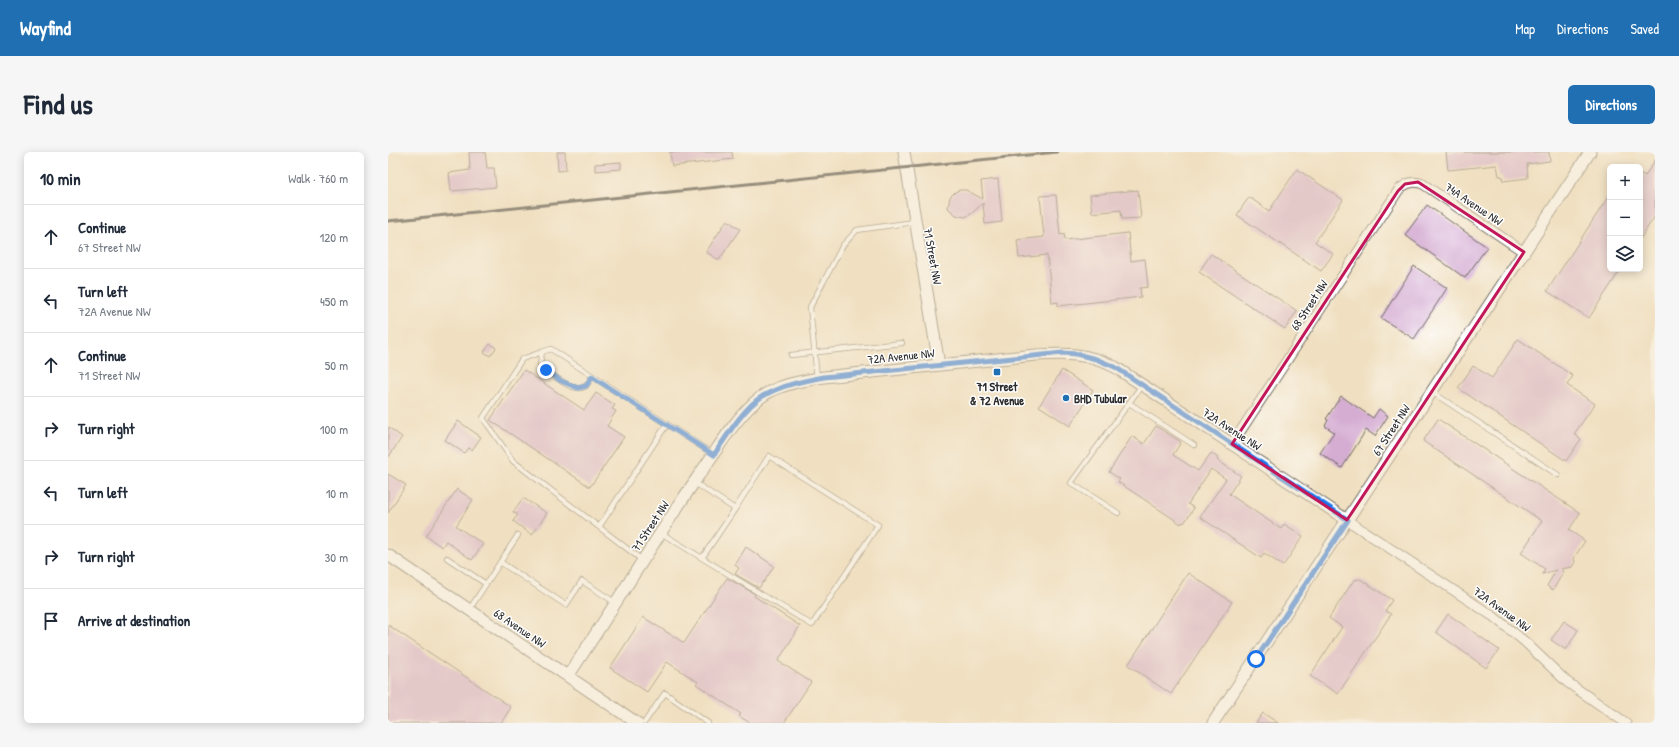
<!DOCTYPE html>
<html lang="en">
<head>
<meta charset="utf-8">
<style>
	:root { --surface:#fff; --page:#f6f6f7; --text:#1f2937; --muted:#747a83; --line:#e0e1e3; --accent:#1f6fb2 }
	body { margin:0; font-family:"Patrick Hand",sans-serif; background:var(--page); color:var(--text) }
	.controls { position:absolute; right:12px; top:12px; display:grid; overflow:hidden; border-radius:6px; box-shadow:0 2px 10px #0003 }
	.controls button { width:36px; height:36px; display:grid; place-items:center; padding:0; border:0; border-bottom:1px solid var(--line); background:var(--surface); color:var(--text); font:20px sans-serif }
	.stop { position:absolute; width:12px; height:12px; margin:-9px; border:3px solid #1a73e8; border-radius:50%; background:#fff }
	.stop.end { background:#1a73e8; border-color:#fff; box-shadow:0 1px 4px #0008 }
	.list { margin:0; padding:0; list-style:none }
	h2 { display:flex; justify-content:space-between; align-items:center; height:52px; margin:0; padding:0 16px; font-size:17px }
	h2 small { font-size:13px; font-weight:400; color:var(--muted) }
	.list li { display:grid; grid-template-columns:26px 1fr auto; gap:12px; align-items:center; box-sizing:border-box; height:64px; padding:0 16px; border-top:1px solid var(--line) }
	.list b { display:block; font-size:15px; white-space:nowrap }
	.list p { margin:0; font-size:13px; white-space:nowrap; color:var(--muted) }
	.list em { font-size:13px; font-style:normal; color:var(--muted) }
	.icon { flex:none; width:22px; height:22px; fill:none; stroke:currentColor; stroke-width:2; stroke-linecap:round; stroke-linejoin:round }
	.map { position:relative; flex:none; width:1267px; height:571px; overflow:hidden; border-radius:6px }
	header { display:flex; align-items:center; gap:24px; box-sizing:border-box; height:56px; padding:0 20px; background:var(--accent); color:#fff }
	header strong { font-size:19px }
	nav { display:flex; gap:22px; margin-inline-start:auto; font-size:14px }
	.intro { display:flex; align-items:center; justify-content:space-between; box-sizing:border-box; height:96px; padding:0 24px }
	h1 { margin:0; font-size:28px }
	.button { padding:10px 18px; border-radius:6px; background:var(--accent); color:#fff; font-size:14px; font-weight:700 }
	main { display:flex; gap:24px; padding:0 24px }
	aside { flex:1; background:var(--surface); border-radius:6px; box-shadow:0 2px 10px #0003 }
	.map>svg:first-child { display:block }
	.building { fill:#d5add3 }
	.lines { fill:none; stroke-linecap:round; stroke-linejoin:round }
	.service-casing { stroke:#706a60; stroke-width:6 }
	.minor-casing { stroke:#706a60; stroke-width:11 }
	.tertiary-casing { stroke:#706a60; stroke-width:13 }
	.service { stroke:#fff; stroke-width:4.5 }
	.minor { stroke:#fff; stroke-width:9 }
	.tertiary { stroke:#fff; stroke-width:11 }
	.rail { stroke:#2b2b2b; stroke-width:3 }
	.route { stroke:#1a73e8; stroke-width:5 }
	.marked { fill:none; stroke:#c2185b; stroke-width:3; stroke-linejoin:round }
	.poi-dot { fill:#1f6fb2; stroke:#fff; stroke-width:1.5 }
	.labels { text-anchor:middle; dominant-baseline:central; stroke-width:3; stroke-linejoin:round; paint-order:stroke }
	.street-label { font-size:12px; fill:#2b2b2b; stroke:#fff }
	.poi-label { font-size:12px; font-weight:bold; fill:#2b2b2b; stroke:#fff }
</style>
</head>
<body>
<header>
<strong>Wayfind</strong>
<nav><a>Map</a><a>Directions</a><a>Saved</a></nav>
</header>
<div class="intro"><h1>Find us</h1><a class="button">Directions</a></div>
<main>
<aside>
<h2>10 min<small>Walk · 760 m</small></h2>
<ul class="list">
<li><svg class="icon" aria-label="ahead" viewBox="0 0 24 24"><path d="M12 20V5M6 11l6-6 6 6"/></svg><div><b>Continue</b><p>67 Street NW</p></div><em>120 m</em></li>
<li><svg class="icon" aria-label="left" viewBox="0 0 24 24"><path d="M17 20v-9H6M10 6l-5 5 5 5"/></svg><div><b>Turn left</b><p>72A Avenue NW</p></div><em>450 m</em></li>
<li><svg class="icon" aria-label="ahead" viewBox="0 0 24 24"><path d="M12 20V5M6 11l6-6 6 6"/></svg><div><b>Continue</b><p>71 Street NW</p></div><em>50 m</em></li>
<li><svg class="icon" aria-label="right" viewBox="0 0 24 24"><path d="M7 20v-9h11M14 6l5 5-5 5"/></svg><div><b>Turn right</b></div><em>100 m</em></li>
<li><svg class="icon" aria-label="left" viewBox="0 0 24 24"><path d="M17 20v-9H6M10 6l-5 5 5 5"/></svg><div><b>Turn left</b></div><em>10 m</em></li>
<li><svg class="icon" aria-label="right" viewBox="0 0 24 24"><path d="M7 20v-9h11M14 6l5 5-5 5"/></svg><div><b>Turn right</b></div><em>30 m</em></li>
<li><svg class="icon" aria-label="arrive" viewBox="0 0 24 24"><path d="M6 21V4h12l-3 4 3 4H6"/></svg><div><b>Arrive at destination</b></div></li>
</ul>
</aside>
<div class="map">
<svg width="1267" height="571" viewBox="0 0 1267 571">
	<rect width="100%" height="100%" fill="#fff"/>
	<filter id="ink" filterUnits="userSpaceOnUse"><feTurbulence type="fractalNoise" baseFrequency=".025" numOctaves="2"/><feDisplacementMap in="SourceGraphic" scale="8" xChannelSelector="R" yChannelSelector="G"/><feConvolveMatrix kernelMatrix="1 2 1 2 8 2 1 2 1" color-interpolation-filters="sRGB"/></filter>
	<filter id="wash" filterUnits="userSpaceOnUse"><feTurbulence type="fractalNoise" baseFrequency=".012" numOctaves="4" result="noise"/><feDisplacementMap in="SourceGraphic" scale="16" xChannelSelector="R" yChannelSelector="G"/><feGaussianBlur stdDeviation="0.9" result="paint"/><feColorMatrix in="noise" values="0 0 0 0 0 0 0 0 0 0 0 0 0 0 0 0 0 1.4 0 .05"/><feComposite in="paint" operator="in"/></filter>
	<g filter="url(#wash)">
		<rect width="100%" height="100%" fill="#f0e0c1"/>
		<g id="blocks">
			<path class="building" d="M81 0H97L99 16H106L108 35 63 39 61 21 82 18Z
				M169 0H177L178 18 170 19Z
				M282 0H344L345 7 284 14Z
				M1058 0H1161L1162 9 1139 12 1140 26 1115 29 1114 24H1111L1109 13 1060 18Z
				M1267 8V64L1252 87V21L1257 24Z
				M233 10V17L207 19V12Z
				M909 17 955 48 927 90 945 102 933 119 849 63 861 45 881 59Z
				M610 27 614 70 597 72 595 51 583 62 577 65 568 63 560 56 562 45 567 40 571 38H578L595 47 593 29Z
				M750 38 753 66 734 67 733 58 704 61 702 43Z
				M1222 42V117H1233L1201 166 1159 139Z
				M668 43 672 83 676 82 677 88 740 81 743 109 757 107 760 135 752 136 753 145 670 154V150L664 151 659 103 631 106 629 88 656 85 652 44Z
				M1039 53 1099 95 1077 126 1017 83Z
				M339 68 352 77 331 108 318 100Z
				M823 102 909 159 897 177 811 120Z
				M1026 114 1059 136 1026 187 993 166Z
				M1130 187 1185 224 1179 233 1207 252 1186 282 1193 287 1178 309 1070 236 1085 214 1104 226Z
				M102 192 108 196 102 204 96 200Z
				M136 218 196 258 208 241 227 253 224 257 228 259 219 274 236 285 202 335 102 268Z
				M674 218 705 238 682 274 651 254Z
				M953 244 985 266 991 257 1000 264 987 284 978 278 954 316 932 301 946 280 937 274 940 268 938 267Z
				M1050 267 1192 361 1181 378 1197 389 1186 406 1187 410 1184 415 1173 417 1176 419 1165 438 1159 434 1168 418 1154 422 1157 417 1133 401 1154 369 1035 289Z
				M70 269 93 285 84 298 80 296 76 301 57 288Z
				M768 274 793 290 785 303 810 319 823 301 830 306 829 308 853 324 841 342 893 377 896 372 915 384 895 414 876 401 873 406 812 365 838 327 823 317 800 352 806 356 796 371 794 370 793 372 730 330 732 327 721 320 744 284 756 292Z
				M0 275 14 285 0 306Z
				M0 322 18 333 0 361Z
				M69 337 85 348 68 374 95 392 84 408 58 389 54 395 38 384Z
				M135 346 159 361 144 383 125 369 130 363 125 360Z
				M358 395 386 414 376 430H375L371 436 347 422 351 416 347 413Z
				M800 421 844 450 783 542 740 513Z
				M339 426 367 442 366 444 412 474 390 509 423 530 396 571H362L351 564 353 562 308 532 310 530 279 510 259 540 222 516 255 465 296 491Z
				M972 427 1004 448 997 459 1003 462 950 542 922 524 954 475 941 466 966 428Z
				M1060 462 1111 498 1098 516 1048 480Z
				M1176 469 1190 478 1178 498 1163 488Z
				M0 473 123 555 113 571H0Z
				M875 561 890 571H868Z"/>
		</g>
	</g>
	<g filter="url(#ink)">
		<use href="#blocks" fill-opacity="0" stroke="#706a60" stroke-width="1"/>
		<g class="lines">
			<g class="service-casing">
				<path id="service" d="M154 200 134 207 95 266 125 309 254 408
					M403 203 514 191
					M204 225 198 234C196 235 192 237 189 236 177 234 160 220 152 212L154 200 163 197 325 302
					M429 226 422 155 455 93 469 78 526 70
					M1044 240 1170 323
					M741 251 806 293
					M730 361 683 331 754 233
					M211 375 279 272
					M273 381 424 473 490 373 381 304 347 357 307 331
					M59 406 98 432
					M314 406 347 357
					M112 410 178 453 194 429 228 451
					M81 458 130 383
					M256 571 277 541 320 571"/>
			</g>
			<g class="minor-casing">
				<path id="minor" d="M844 292 1010 39C1017 31 1025 28 1035 32L1136 100
					M959 368 1106 465 1136 489 1179 530 1238 571"/>
			</g>
			<g class="tertiary-casing">
				<path id="tertiary" d="M516 0 551 213
					M0 403 249 571
					M180 524C224 458 266 389 311 323 329 298 349 263 373 245 391 232 415 229 436 225L648 203C678 201 699 201 727 215L959 368
					M825 571 1202 0"/>
			</g>
			<use href="#service" class="service"/>
			<use href="#minor" class="minor"/>
			<use href="#tertiary" class="tertiary"/>
			<path class="rail" d="M0 69 669 0"/>
		</g>
	</g>
	<g class="lines" filter="url(#ink)">
		<path class="route" d="M158 218 173 229 190 236 198 234 204 225 326 303C338 285 356 255 375 244 394 233 415 229 436 225L675 201 688 202 708 207 727 215 960 368 868 507"/>
	</g>
	<path d="M0 0H1267V571H0ZM1030 30 1136 100 959 368 844 292 1010 39 1017 32Z" fill="#f0e0c1" fill-opacity=".55" fill-rule="evenodd"/>
	<path class="marked" d="M1030 30 1136 100 959 368 844 292 1010 39 1017 32Z"/>
	<g class="poi-dot">
		<rect x="605" y="216" width="8" height="8" rx="2"/>
		<circle cx="678" cy="246" r="4"/>
	</g>
	<g class="labels">
		<g class="street-label">
			<text transform="translate(1086 52) rotate(34)">74A Avenue NW</text>
			<text transform="translate(545 104) rotate(80)">71 Street NW</text>
			<text transform="translate(921 153) rotate(-57)">68 Street NW</text>
			<text transform="translate(513 204) rotate(-6)">72A Avenue NW</text>
			<text transform="translate(844 277) rotate(33)">72A Avenue NW</text>
			<text transform="translate(1003 278) rotate(-57)">67 Street NW</text>
			<text transform="translate(262 374) rotate(-57)">71 Street NW</text>
			<text transform="translate(1114 457) rotate(36)">72A Avenue NW</text>
			<text transform="translate(132 476) rotate(34)">68 Avenue NW</text>
		</g>
		<g class="poi-label">
			<text x="609" y="234">71 Street<tspan x="609" dy="14">&amp; 72 Avenue</tspan></text>
			<text x="686" y="246" text-anchor="start">BHD Tubular</text>
		</g>
	</g>
</svg>
<div class="controls">
<button>+</button>
<button>−</button>
<button><svg class="icon" aria-label="layers" viewBox="0 0 24 24"><path d="M12 4l9 5-9 5-9-5zM3 14l9 5 9-5"/></svg></button>
</div>
<div class="stop" style="left:868px;top:507px"></div>
<div class="stop end" style="left:158px;top:218px"></div>
</div>
</main>
</body>
</html>
